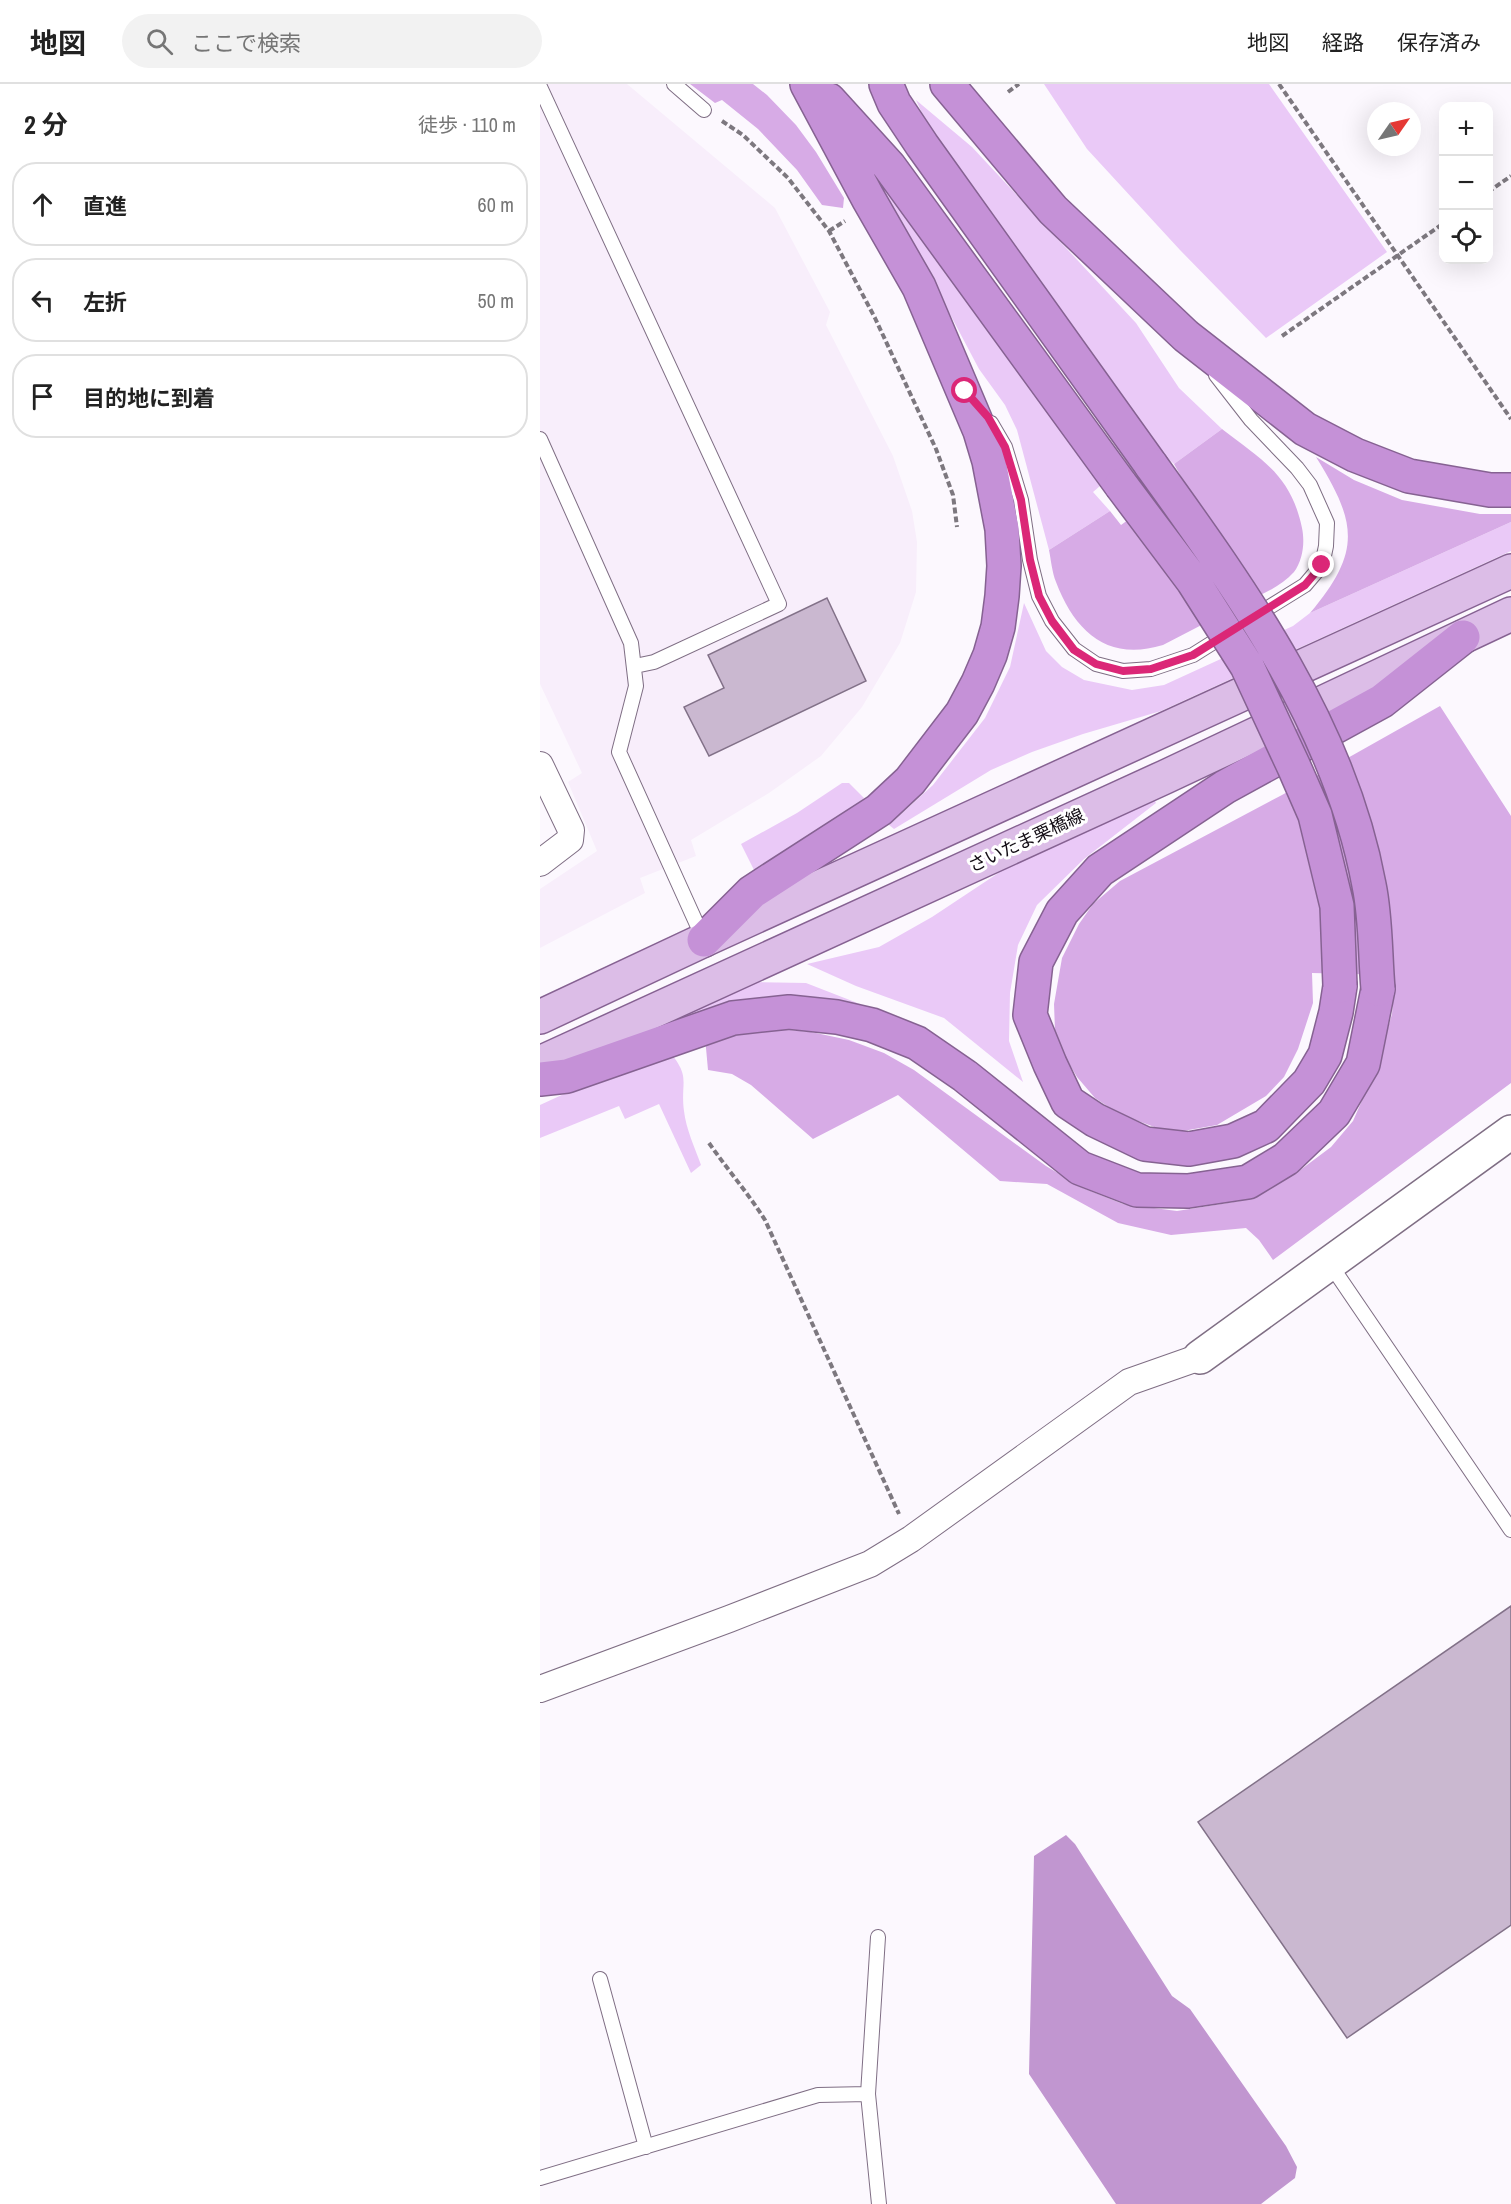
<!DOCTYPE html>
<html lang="ja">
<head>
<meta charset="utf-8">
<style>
	:root { --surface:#fff; --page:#f2f2f2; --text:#222; --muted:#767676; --line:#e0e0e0 }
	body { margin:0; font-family:"Archivo Narrow","Noto Sans JP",sans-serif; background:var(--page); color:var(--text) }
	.controls { position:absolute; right:18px; top:18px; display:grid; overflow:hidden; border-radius:12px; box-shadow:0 6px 24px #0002 }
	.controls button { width:54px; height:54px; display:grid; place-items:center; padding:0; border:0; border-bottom:2px solid var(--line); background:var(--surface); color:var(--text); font:30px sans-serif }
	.compass { position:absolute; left:827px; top:18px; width:54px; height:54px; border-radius:50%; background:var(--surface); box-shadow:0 6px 24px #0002; rotate:56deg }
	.stop { position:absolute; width:18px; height:18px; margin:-14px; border:4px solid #db2777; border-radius:50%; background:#fff }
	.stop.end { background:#db2777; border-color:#fff; box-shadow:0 2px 6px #0008 }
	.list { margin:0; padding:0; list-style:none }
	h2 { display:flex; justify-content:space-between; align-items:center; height:78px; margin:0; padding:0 24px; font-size:26px }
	h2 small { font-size:20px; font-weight:400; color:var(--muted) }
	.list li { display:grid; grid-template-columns:39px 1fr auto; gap:18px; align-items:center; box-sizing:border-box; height:84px; margin:0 12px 12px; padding:0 12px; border:2px solid var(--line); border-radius:24px }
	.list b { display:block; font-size:22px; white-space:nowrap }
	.list em { font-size:20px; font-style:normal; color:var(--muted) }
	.icon { flex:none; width:33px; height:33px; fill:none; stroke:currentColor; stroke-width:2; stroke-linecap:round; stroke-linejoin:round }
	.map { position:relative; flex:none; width:971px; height:2120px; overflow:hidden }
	header { display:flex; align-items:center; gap:36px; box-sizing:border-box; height:84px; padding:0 30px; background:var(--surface); border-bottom:2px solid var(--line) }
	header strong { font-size:28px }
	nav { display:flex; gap:33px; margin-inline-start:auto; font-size:21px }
	.search { width:420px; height:54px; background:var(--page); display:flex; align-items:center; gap:15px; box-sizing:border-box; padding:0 21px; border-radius:33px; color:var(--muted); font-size:22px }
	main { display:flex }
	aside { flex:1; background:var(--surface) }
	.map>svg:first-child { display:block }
	.built { fill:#f8eefb }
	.green { fill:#eac9f7 }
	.forest { fill:#d7abe6 }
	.water { fill:#c196d0 }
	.building { fill:#cab8d0; stroke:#827188; stroke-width:1.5 }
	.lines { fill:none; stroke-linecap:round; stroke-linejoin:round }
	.service-casing { stroke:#7f6e84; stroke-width:16 }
	.minor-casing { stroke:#7f6e84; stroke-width:28 }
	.tertiary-casing { stroke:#7f6e84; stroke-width:36 }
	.primary-casing { stroke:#866292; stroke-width:36 }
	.motorway-casing { stroke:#866292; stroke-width:36 }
	.path { stroke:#7d787f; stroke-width:4; stroke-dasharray:6 3; stroke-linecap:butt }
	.service { stroke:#fff; stroke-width:14 }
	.minor { stroke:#fff; stroke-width:26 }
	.tertiary { stroke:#fff; stroke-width:33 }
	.primary { stroke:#dcbde7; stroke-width:33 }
	.motorway { stroke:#c591d7; stroke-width:33 }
	.motorway-bridge-casing { stroke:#866292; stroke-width:36; stroke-linecap:butt }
	.motorway-bridge { stroke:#c591d7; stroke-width:33 }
	.route { stroke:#db2777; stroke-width:8 }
	.labels { text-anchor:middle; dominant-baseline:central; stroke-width:6; stroke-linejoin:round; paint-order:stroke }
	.street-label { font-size:18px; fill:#110b13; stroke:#fff }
</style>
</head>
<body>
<header>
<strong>地図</strong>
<div class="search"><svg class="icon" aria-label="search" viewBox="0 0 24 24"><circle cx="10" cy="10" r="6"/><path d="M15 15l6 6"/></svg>ここで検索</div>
<nav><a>地図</a><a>経路</a><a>保存済み</a></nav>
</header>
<main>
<aside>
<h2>2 分<small>徒歩 · 110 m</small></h2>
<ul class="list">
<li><svg class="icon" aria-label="ahead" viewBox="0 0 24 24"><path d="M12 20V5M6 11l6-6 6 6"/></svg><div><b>直進</b></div><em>60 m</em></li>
<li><svg class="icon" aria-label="left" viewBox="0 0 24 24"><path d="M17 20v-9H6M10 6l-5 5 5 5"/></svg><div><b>左折</b></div><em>50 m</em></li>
<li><svg class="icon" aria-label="arrive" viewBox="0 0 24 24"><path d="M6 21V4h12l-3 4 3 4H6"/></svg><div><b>目的地に到着</b></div></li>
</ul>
</aside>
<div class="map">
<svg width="971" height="2120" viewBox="0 0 971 2120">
	<rect width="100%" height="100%" fill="#fcf8fe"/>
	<path class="built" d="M0 0H87L235 124 290 228 286 241 353 372 372 427 377 458 376 508 360 559 322 623 281 672 229 709 151 756 156 772 100 794 105 809 0 864V805L57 767 28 698 42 689 0 600Z"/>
	<path class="green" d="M504 0H729L847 168 726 254 640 166 547 65Z
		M376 16 432 63 596 239 639 304 682 345 634 380 625 372 391 49Z
		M314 59 560 402 553 408 570 427 509 466 477 346 465 321 439 285 412 234 369 165Z
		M971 438V467L621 627 543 650 492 668 451 686 354 745 349 741 393 701 445 634 470 583 484 519 506 567 522 583 544 596 592 606 624 601 753 542 770 529Z
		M302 699H309L324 714 316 725 214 786 201 760 257 729Z
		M613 713 616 719 544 775 497 821 478 861 470 909 469 957 483 998 404 934 316 902 267 880 339 863 392 833 475 778Z
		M214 898 266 899 320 920 268 915 192 920 135 936Z
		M128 966C152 994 140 996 144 1027 146 1045 155 1064 161 1081L151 1089 119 1020 85 1035 79 1022 0 1054V1021L100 975Z"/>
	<path class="forest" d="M150 0H213L227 11 256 41 276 68 304 114 303 124 282 121 257 86 218 45 182 16 175 19Z
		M682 345C722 376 751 391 762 444 765 458 763 476 754 488 741 503 720 511 704 519 677 533 650 547 623 561 568 578 535 548 516 498 512 488 511 476 509 466L570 427 581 441 643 396 634 380Z
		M776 373 814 396 862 416 940 430H971V438L770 529C822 467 817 439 776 373Z
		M900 622 971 732V999L733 1176 719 1156 706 1144 631 1151 578 1139 507 1100 460 1097 358 1011 273 1055 211 1001 192 990 168 986 165 953 230 944 271 948 309 956 344 969 374 986 506 1082 543 1104 583 1120 637 1127 700 1117 755 1090 791 1063 813 1037 837 982 852 930 855 891 772 889 773 919 758 965 744 993 726 1012 677 1041 643 1047 620 1045 579 1030 555 1014 537 993 522 968 515 947 514 920 522 874 539 840 553 820 580 797 742 711Z"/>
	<path class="water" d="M526 1751 535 1760 632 1912 650 1925 746 2062 757 2083 755 2094 721 2120H576L489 1990 494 1772Z"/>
	<path class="building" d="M287 514 326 597 169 672 144 623 184 604 168 571Z
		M971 1522V1841L807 1954 658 1738Z"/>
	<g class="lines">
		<g class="service-casing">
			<path id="service" d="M134 0 164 26
				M0 3 239 520 114 578 95 582
				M676 291 711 336 757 384 770 401 787 439 786 462 782 481 765 501 715 532
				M451 339 465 363 481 416 490 476 499 512 512 537 534 565 556 580 583 587 611 585 653 571 688 549
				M0 355 91 559 96 602 79 668 164 856
				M790 1180 971 1446
				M338 1853 328 2010 339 2120
				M60 1895 106 2063
				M0 2094 278 2011 328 2010"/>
		</g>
		<g class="minor-casing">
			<path id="minor" d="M0 681 31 746 30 756 0 779
				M0 1605 189 1535 330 1480 371 1455 589 1298 660 1273"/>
		</g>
		<g class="tertiary-casing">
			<path id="tertiary" d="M660 1273 971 1048"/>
		</g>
		<g class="primary-casing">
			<path id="primary" d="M0 933 164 856 971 487
				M0 979 625 693 971 530"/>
		</g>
		<g class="motorway-casing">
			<path id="motorway" d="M346 0 354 19 382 61 611 381
				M407 0 513 126 646 252 765 345 815 371 869 392 950 406H971
				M289 16 349 82 581 401
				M164 856 212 808 339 726 370 697 422 629 438 599 450 571 458 543 462 512 464 482 462 445 449 377 440 347 379 203 328 114 267 0
				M800 902 796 928 785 971 769 998 726 1042 693 1057 649 1065 605 1060 555 1036 528 1018 510 980 490 931 496 878 522 828 560 786 685 703 842 617 923 553
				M0 995 27 992 193 934 249 928 297 933 332 941 377 959 425 992 540 1084 597 1106 648 1107 708 1098 746 1075 794 1029 823 980 838 905"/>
		</g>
		<path class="path" d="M739 0 971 335
			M468 8 479 0
			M182 37 203 51 248 94 289 147 335 234 396 365 413 411 417 443
			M948 108 971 92
			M289 147 305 137
			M742 252 904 139
			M169 1059C187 1085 208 1109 225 1136L359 1430"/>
		<use href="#service" class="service"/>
		<use href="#minor" class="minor"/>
		<use href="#tertiary" class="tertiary"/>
		<use href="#primary" class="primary"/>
		<use href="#motorway" class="motorway"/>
		<g class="motorway-bridge-casing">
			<path id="motorway-bridge" d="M611 381C703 509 800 643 829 801 836 834 835 870 838 905
				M581 401 653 497 707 582 754 683 775 731 797 822 800 902"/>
		</g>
		<use href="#motorway-bridge" class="motorway-bridge"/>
	</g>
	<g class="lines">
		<path class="route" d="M425 307 448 333 465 363 481 416 490 476 499 512 512 537 534 566 556 580 583 587 611 585 653 571 765 501 782 481"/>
	</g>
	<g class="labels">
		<g class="street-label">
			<text transform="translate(486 756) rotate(-25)">さいたま栗橋線</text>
		</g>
	</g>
</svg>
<div class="controls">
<button>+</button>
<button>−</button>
<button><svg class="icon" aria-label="locate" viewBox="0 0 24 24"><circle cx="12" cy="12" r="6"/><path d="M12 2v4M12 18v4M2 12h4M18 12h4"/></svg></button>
</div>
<svg class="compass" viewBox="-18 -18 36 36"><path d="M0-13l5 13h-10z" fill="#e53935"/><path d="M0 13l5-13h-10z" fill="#767676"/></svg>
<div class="stop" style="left:425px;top:307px"></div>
<div class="stop end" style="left:782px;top:481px"></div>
</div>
</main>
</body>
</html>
